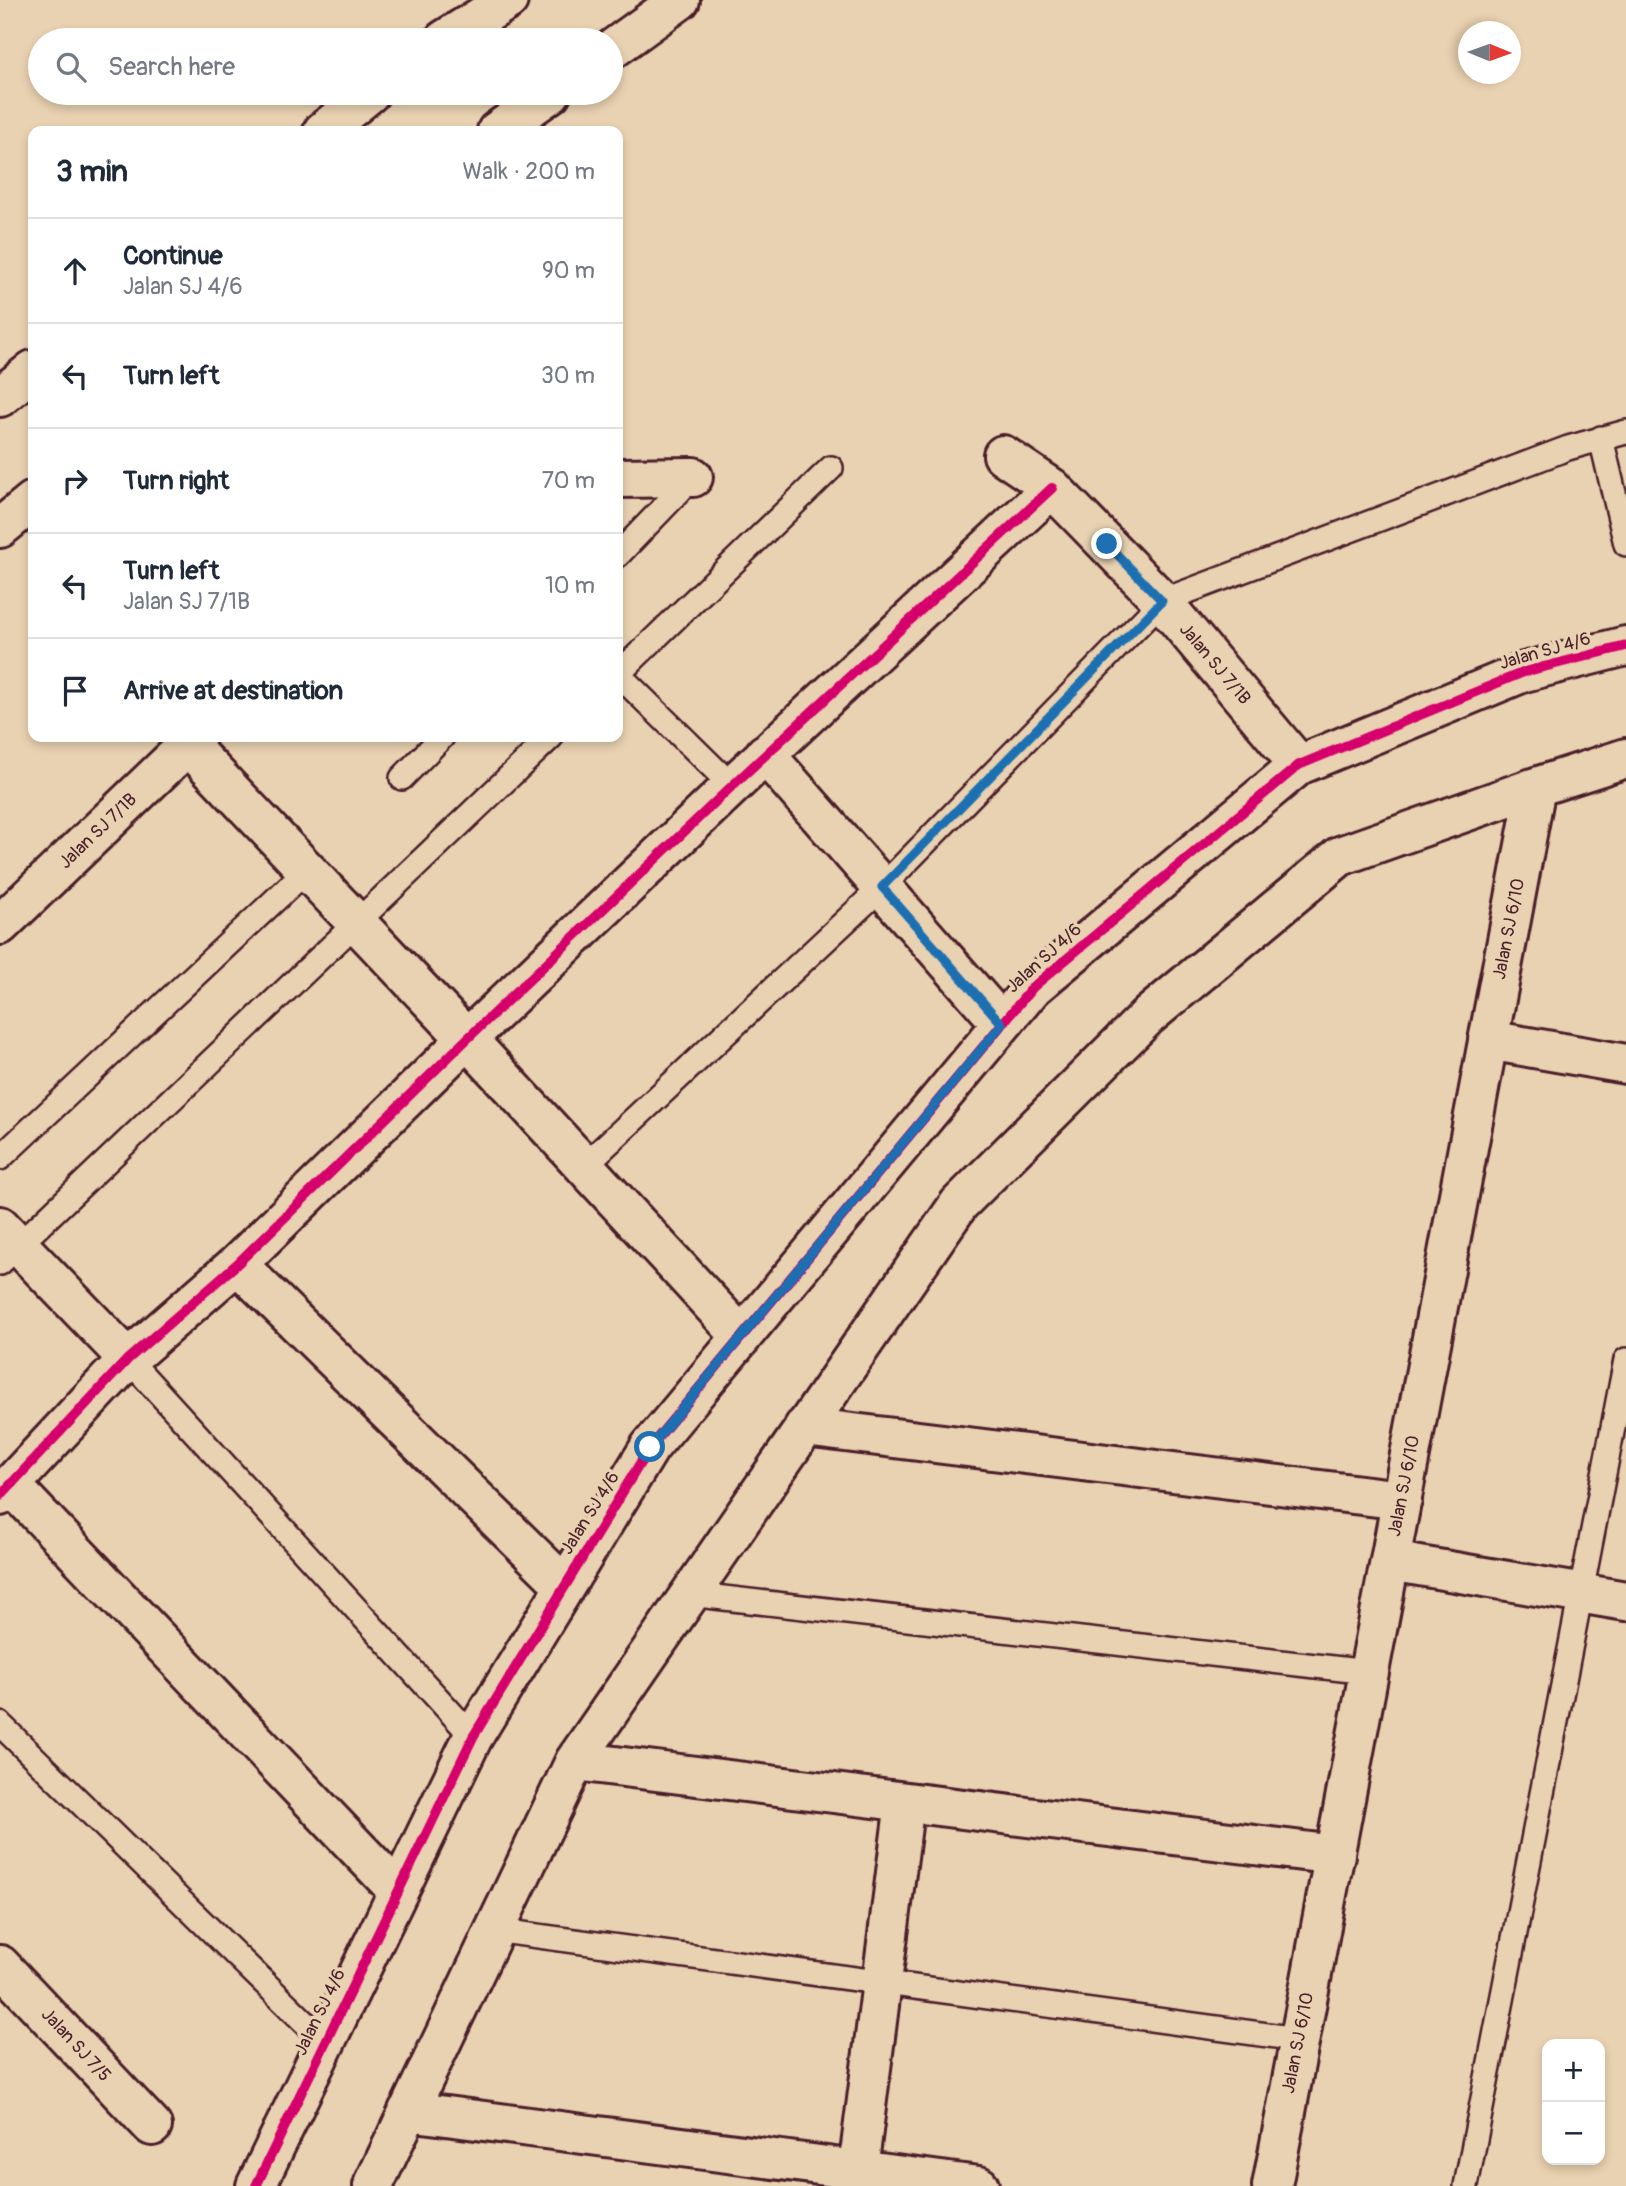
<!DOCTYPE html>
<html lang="en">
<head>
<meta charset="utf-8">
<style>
	:root { --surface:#fff; --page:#f2f2f3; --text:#1f2937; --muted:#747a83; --line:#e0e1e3 }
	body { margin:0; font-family:Pangolin,sans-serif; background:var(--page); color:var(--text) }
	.controls { position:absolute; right:21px; bottom:21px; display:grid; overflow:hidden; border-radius:14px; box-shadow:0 4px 10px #0003 }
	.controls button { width:63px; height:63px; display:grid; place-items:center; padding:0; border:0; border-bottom:2px solid var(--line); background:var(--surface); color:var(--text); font:35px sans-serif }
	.compass { position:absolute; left:1458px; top:21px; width:63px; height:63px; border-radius:50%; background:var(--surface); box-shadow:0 4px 10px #0003; rotate:91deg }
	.stop { position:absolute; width:21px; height:21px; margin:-16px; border:5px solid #1f6fb2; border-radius:50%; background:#fff }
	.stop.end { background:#1f6fb2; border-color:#fff; box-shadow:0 2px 7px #0008 }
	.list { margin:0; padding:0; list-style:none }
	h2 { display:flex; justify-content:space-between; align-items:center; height:91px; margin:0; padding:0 28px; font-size:30px }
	h2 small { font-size:23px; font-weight:400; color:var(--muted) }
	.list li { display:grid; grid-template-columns:46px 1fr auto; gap:21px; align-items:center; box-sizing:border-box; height:105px; padding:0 28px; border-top:2px solid var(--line) }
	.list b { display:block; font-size:26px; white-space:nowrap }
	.list p { margin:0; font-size:23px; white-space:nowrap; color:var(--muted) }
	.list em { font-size:23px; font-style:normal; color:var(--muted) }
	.icon { flex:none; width:38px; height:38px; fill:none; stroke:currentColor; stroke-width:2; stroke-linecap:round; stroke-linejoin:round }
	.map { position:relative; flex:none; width:1626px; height:2186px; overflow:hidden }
	.search { position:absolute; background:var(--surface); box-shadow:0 4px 10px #0003; left:28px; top:28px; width:595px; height:77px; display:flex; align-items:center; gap:18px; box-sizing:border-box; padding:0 24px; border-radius:38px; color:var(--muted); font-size:26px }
	.panel { position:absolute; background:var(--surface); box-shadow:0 4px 10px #0003; left:28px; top:126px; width:595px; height:616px; border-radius:14px }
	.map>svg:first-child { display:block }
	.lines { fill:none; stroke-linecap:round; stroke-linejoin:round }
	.lane-casing { stroke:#4a1f2b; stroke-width:28 }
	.street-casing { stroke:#4a1f2b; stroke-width:44 }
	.highway-casing { stroke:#4a1f2b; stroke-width:44 }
	.lane { stroke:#e9d2b1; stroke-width:23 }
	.street { stroke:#e9d2b1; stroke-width:38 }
	.highway { stroke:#e9d2b1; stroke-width:38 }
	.cycleway-casing { stroke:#e9d2b1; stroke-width:15 }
	.cycleway { stroke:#d6006c; stroke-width:10 }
	.route { stroke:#1f6fb2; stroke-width:9 }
	.labels { text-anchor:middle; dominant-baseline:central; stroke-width:7; stroke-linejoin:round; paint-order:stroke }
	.street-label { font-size:18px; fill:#4a1f2b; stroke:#e9d2b1 }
</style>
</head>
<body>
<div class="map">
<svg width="1626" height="2186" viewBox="0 0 1626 2186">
	<rect width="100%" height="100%" fill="#e9d2b1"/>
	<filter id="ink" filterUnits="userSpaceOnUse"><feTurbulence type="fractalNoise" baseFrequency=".0143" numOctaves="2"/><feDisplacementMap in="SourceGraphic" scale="14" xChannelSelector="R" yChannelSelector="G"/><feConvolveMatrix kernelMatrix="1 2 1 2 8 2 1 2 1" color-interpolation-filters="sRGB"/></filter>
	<g filter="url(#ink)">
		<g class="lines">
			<g class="lane-casing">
				<path id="lane" d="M1601 438 1626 544
					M618 555 693 477
					M402 778 442 737
					M732 786 618 674 831 468
					M0 1158 307 870
					M584 1166 882 887 1162 601 1568 448 1626 432
					M0 1263 551 737
					M128 1359 473 1737
					M689 1594 1368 1672
					M0 1724 325 2042
					M494 1930 1298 2039
					M1466 2186 1626 1360"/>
			</g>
			<g class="street-casing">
				<path id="street" d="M1003 455 1052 488 1162 601 1299 765
					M618 478 693 477
					M188 745 467 1039 742 1337
					M765 754 1002 1024
					M0 925 196 737
					M1488 1040 1626 1064
					M0 1226 128 1359
					M237 1264 565 1586
					M804 1427 1402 1500
					M11 1485 398 1891
					M0 1496 128 1359 237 1264 467 1039 732 786 1052 488
					M1390 1561 1626 1601
					M575 1761 1335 1855
					M0 1965 152 2126
					M408 2111 979 2186
					M858 2170 905 1802
					M256 2186 473 1737 650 1447 1033 987 1299 765 1524 672 1626 646
					M373 2186 575 1761 959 1204 1148 1016 1340 856 1536 787 1626 758
					M1272 2186 1536 787"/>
			</g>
			<g class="highway-casing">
				<path id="highway" d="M444 40 508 0
					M611 50 680 0
					M323 131 370 93
					M497 131 551 93
					M0 397 33 370
					M0 528 33 501"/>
			</g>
			<use href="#lane" class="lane"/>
			<use href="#street" class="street"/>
			<use href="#highway" class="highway"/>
			<g class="cycleway-casing">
				<path id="cycleway" d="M0 1496 128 1359 237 1264 467 1039 732 786 1052 488
					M256 2186 473 1737 650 1447 1033 987 1299 765 1524 672 1626 646"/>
			</g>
			<use href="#cycleway" class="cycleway"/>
		</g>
	</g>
	<g class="lines" filter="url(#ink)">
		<path class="route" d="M650 1447 1002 1024 882 887 1162 601 1107 544"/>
	</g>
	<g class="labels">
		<g class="street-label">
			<text transform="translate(1545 651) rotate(-16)">Jalan SJ 4/6</text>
			<text transform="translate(1215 664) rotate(50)">Jalan SJ 7/1B</text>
			<text transform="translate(98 831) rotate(-44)">Jalan SJ 7/1B</text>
			<text transform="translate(1509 929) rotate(-79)">Jalan SJ 6/10</text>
			<text transform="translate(1044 958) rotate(-42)">Jalan SJ 4/6</text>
			<text transform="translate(1404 1486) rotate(-79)">Jalan SJ 6/10</text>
			<text transform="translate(590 1513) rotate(-58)">Jalan SJ 4/6</text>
			<text transform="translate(320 2012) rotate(-64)">Jalan SJ 4/6</text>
			<text transform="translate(1298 2043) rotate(-79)">Jalan SJ 6/10</text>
			<text transform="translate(76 2045) rotate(47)">Jalan SJ 7/5</text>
		</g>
	</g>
</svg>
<div class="controls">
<button>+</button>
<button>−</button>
</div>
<svg class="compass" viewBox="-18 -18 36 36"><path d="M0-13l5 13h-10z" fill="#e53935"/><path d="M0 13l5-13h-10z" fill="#747a83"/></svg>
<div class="stop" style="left:650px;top:1447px"></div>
<div class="stop end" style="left:1107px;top:544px"></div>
<div class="search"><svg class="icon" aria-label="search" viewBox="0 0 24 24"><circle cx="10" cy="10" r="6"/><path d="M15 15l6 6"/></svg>Search here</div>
<section class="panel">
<h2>3 min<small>Walk · 200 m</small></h2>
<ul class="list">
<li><svg class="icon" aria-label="ahead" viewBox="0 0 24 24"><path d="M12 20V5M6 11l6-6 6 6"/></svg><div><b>Continue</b><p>Jalan SJ 4/6</p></div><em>90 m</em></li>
<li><svg class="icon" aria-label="left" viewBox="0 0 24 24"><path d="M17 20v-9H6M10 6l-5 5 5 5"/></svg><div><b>Turn left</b></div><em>30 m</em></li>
<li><svg class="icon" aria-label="right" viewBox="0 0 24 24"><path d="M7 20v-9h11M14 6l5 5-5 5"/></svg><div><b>Turn right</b></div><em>70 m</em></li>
<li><svg class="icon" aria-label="left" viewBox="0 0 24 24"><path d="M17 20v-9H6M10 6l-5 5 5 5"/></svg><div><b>Turn left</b><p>Jalan SJ 7/1B</p></div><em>10 m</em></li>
<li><svg class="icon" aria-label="arrive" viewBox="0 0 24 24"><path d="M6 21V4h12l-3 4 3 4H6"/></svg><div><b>Arrive at destination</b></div></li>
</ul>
</section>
</div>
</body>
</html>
